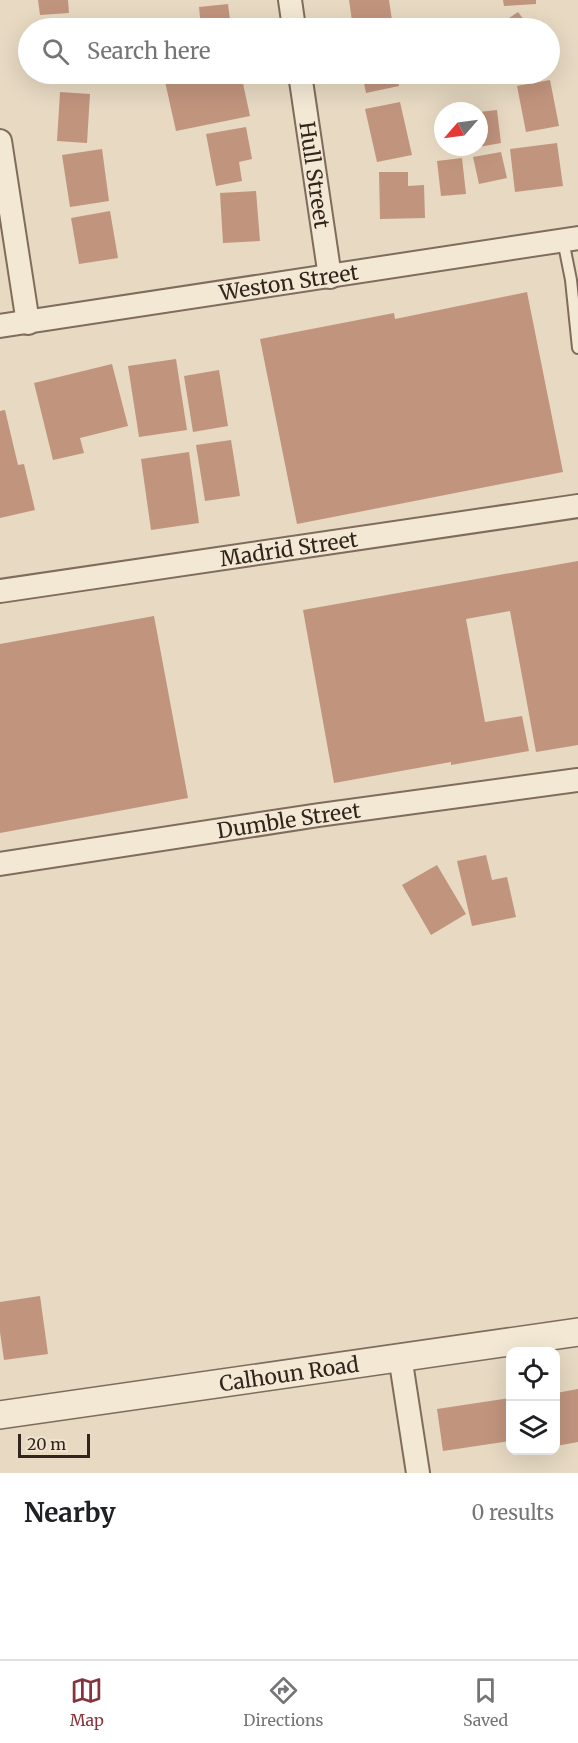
<!DOCTYPE html>
<html lang="en">
<head>
<meta charset="utf-8">
<style>
	:root { --surface:#fff; --page:#f2f2f2; --text:#202124; --muted:#757577; --line:#e0e0e0; --accent:#86333a }
	body { margin:0; font-family:Merriweather,serif; background:var(--page); color:var(--text) }
	.controls { position:absolute; right:18px; bottom:18px; display:grid; overflow:hidden; border-radius:12px; box-shadow:0 6px 24px #0002 }
	.controls button { width:54px; height:54px; display:grid; place-items:center; padding:0; border:0; border-bottom:2px solid var(--line); background:var(--surface); color:var(--text); font:30px sans-serif }
	.compass { position:absolute; left:434px; top:102px; width:54px; height:54px; border-radius:50%; background:var(--surface); box-shadow:0 6px 24px #0002; rotate:242deg }
	.scale { position:absolute; left:18px; bottom:15px; width:72px; box-sizing:border-box; padding-left:6px; border:3px solid #31251e; border-top:0; font-size:16px; line-height:21px; white-space:nowrap; color:#31251e; -webkit-text-stroke:4px #f0e4d1; paint-order:stroke }
	.list { margin:0; padding:0; list-style:none }
	h2 { display:flex; justify-content:space-between; align-items:center; height:78px; margin:0; padding:0 24px; font-size:26px }
	h2 small { font-size:20px; font-weight:400; color:var(--muted) }
	.icon { flex:none; width:33px; height:33px; fill:none; stroke:currentColor; stroke-width:2; stroke-linecap:round; stroke-linejoin:round }
	.map { position:relative; flex:none; width:578px; height:1473px; overflow:hidden }
	.search { position:absolute; background:var(--surface); box-shadow:0 6px 24px #0002; left:18px; right:18px; top:18px; height:66px; display:flex; align-items:center; gap:15px; box-sizing:border-box; padding:0 21px; border-radius:33px; color:var(--muted); font-size:22px }
	.sheet { height:186px; background:var(--surface) }
	nav { display:flex; justify-content:space-around; align-items:center; box-sizing:border-box; height:84px; border-top:2px solid var(--line); background:var(--surface); font-size:16px; color:var(--muted) }
	nav a { display:grid; justify-items:center; gap:3px }
	nav .on { color:var(--accent) }
	.map>svg:first-child { display:block }
	.building { fill:#c1947d }
	.lines { fill:none; stroke-linecap:round; stroke-linejoin:round }
	.service-casing { stroke:#7f6c5c; stroke-width:14 }
	.minor-casing { stroke:#7f6c5c; stroke-width:26 }
	.tertiary-casing { stroke:#7f6c5c; stroke-width:30 }
	.service { stroke:#f3e8d4; stroke-width:10 }
	.minor { stroke:#f3e8d4; stroke-width:22 }
	.tertiary { stroke:#f3e8d4; stroke-width:27 }
	.labels { text-anchor:middle; dominant-baseline:central; stroke-width:5; stroke-linejoin:round; paint-order:stroke }
	.street-label { font-size:21px; fill:#31251e; stroke:#f0e4d1 }
</style>
</head>
<body>
<div class="map">
<svg width="578" height="1473" viewBox="0 0 578 1473">
	<rect width="100%" height="100%" fill="#e7d9c2"/>
	<path class="building" d="M38 0H68L69 13 40 15Z
		M349 0H389L393 27 353 28Z
		M503 0H536V4L504 6Z
		M228 4 231 28H201L199 7Z
		M518 12 530 28H494Z
		M184 74H241L250 116 176 131 164 77Z
		M362 74H397L399 86 366 93Z
		M550 80 559 126 526 132 517 86Z
		M60 92 90 94 87 143 57 141Z
		M400 102 412 155 377 162 365 109Z
		M497 110 501 143 479 147V112Z
		M246 127 252 159 239 162 242 181 216 186 206 134Z
		M557 143 563 186 515 192 510 149Z
		M102 149 109 201 70 207 62 155Z
		M501 152 507 178 479 184 473 157Z
		M462 158 466 194 441 196 437 161Z
		M379 172H408V186L424 185 425 218 380 219Z
		M256 191 260 241 223 243 220 193Z
		M110 211 118 258 79 264 71 218Z
		M527 292 563 472 297 524 260 339 394 313 395 319Z
		M176 359 187 430 139 437 128 366Z
		M112 364 128 426 80 438 84 453 53 460 34 383Z
		M219 370 228 426 193 432 184 376Z
		M5 410 18 465 24 464 35 510 0 518V411Z
		M231 440 240 496 205 501 196 445Z
		M189 452 199 523 151 530 141 459Z
		M578 561V745L536 752 510 611 466 619 485 722 522 716 529 751 451 765V762L334 783 303 610Z
		M154 616 188 798 0 833V644Z
		M486 855 492 880 507 877 516 917 472 926 457 861Z
		M437 865 466 914 431 935 402 885Z
		M40 1296 48 1354 4 1360 0 1332V1302Z
		M578 1389V1442L556 1446V1393Z
		M510 1398V1441L443 1451 437 1409Z"/>
	<g class="lines">
		<g class="service-casing">
			<path id="service" d="M563 240 571 280 578 348"/>
		</g>
		<g class="minor-casing">
			<g id="minor">
				<path d="M290 0 294 28"/>
				<path id="s1" d="M300 74 330 277"/>
				<path d="M0 141 28 323"/>
				<path id="s2" d="M0 326 578 238"/>
				<path id="s3" d="M0 591 578 506"/>
				<path id="s4" d="M0 864 319 815 578 780"/>
				<path d="M400 1356 418 1473"/>
			</g>
		</g>
		<g class="tertiary-casing">
			<g id="tertiary">
				<path id="s5" d="M0 1415 578 1332"/>
			</g>
		</g>
		<use href="#service" class="service"/>
		<use href="#minor" class="minor"/>
		<use href="#tertiary" class="tertiary"/>
	</g>
	<g class="labels">
		<g class="street-label">
			<text stroke="none"><textPath href="#s1" startOffset="102">Hull Street</textPath></text>
			<text stroke="none"><textPath href="#s2" startOffset="292">Weston Street</textPath></text>
			<text stroke="none"><textPath href="#s3" startOffset="292">Madrid Street</textPath></text>
			<text stroke="none"><textPath href="#s4" startOffset="292">Dumble Street</textPath></text>
			<text stroke="none"><textPath href="#s5" startOffset="292">Calhoun Road</textPath></text>
		</g>
	</g>
</svg>
<div class="controls">
<button><svg class="icon" aria-label="locate" viewBox="0 0 24 24"><circle cx="12" cy="12" r="6"/><path d="M12 2v4M12 18v4M2 12h4M18 12h4"/></svg></button>
<button><svg class="icon" aria-label="layers" viewBox="0 0 24 24"><path d="M12 4l9 5-9 5-9-5zM3 14l9 5 9-5"/></svg></button>
</div>
<svg class="compass" viewBox="-18 -18 36 36"><path d="M0-13l5 13h-10z" fill="#e53935"/><path d="M0 13l5-13h-10z" fill="#757577"/></svg>
<div class="scale">20 m</div>
<div class="search"><svg class="icon" aria-label="search" viewBox="0 0 24 24"><circle cx="10" cy="10" r="6"/><path d="M15 15l6 6"/></svg>Search here</div>
</div>
<section class="sheet">
<h2>Nearby<small>0 results</small></h2>
<ul class="list">
</ul>
</section>
<nav>
<a class="on"><svg class="icon" aria-label="map" viewBox="0 0 24 24"><path d="M3 6l6-2 6 2 6-2v14l-6 2-6-2-6 2zM9 4v14M15 6v14"/></svg>Map</a>
<a><svg class="icon" aria-label="directions" viewBox="0 0 24 24"><path d="M12 3l9 9-9 9-9-9zM9 14v-3h6M13 9l2 2-2 2"/></svg>Directions</a>
<a><svg class="icon" aria-label="saved" viewBox="0 0 24 24"><path d="M7 4h10v16l-5-4-5 4z"/></svg>Saved</a>
</nav>
</body>
</html>
